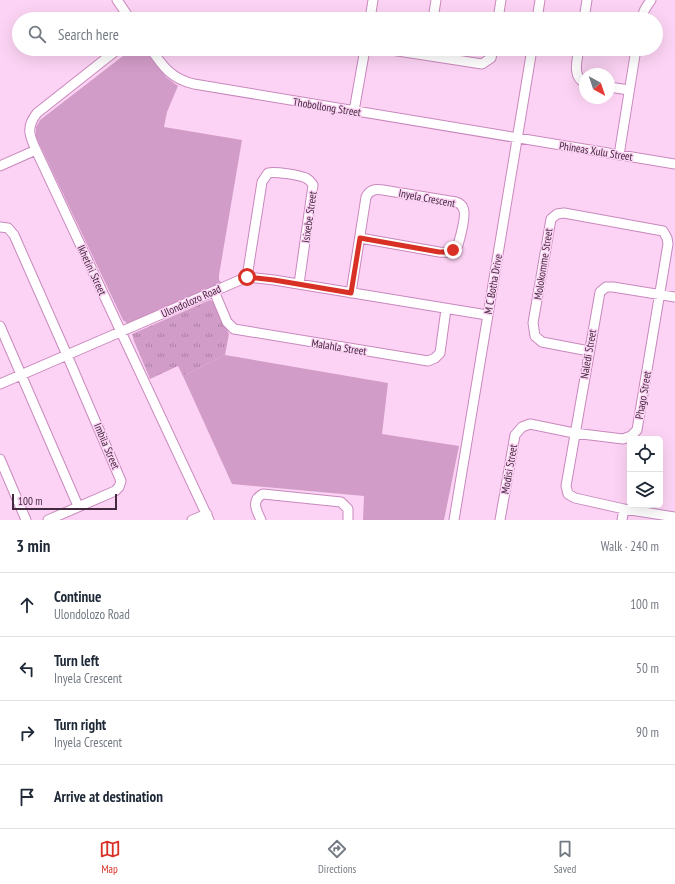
<!DOCTYPE html>
<html lang="en">
<head>
<meta charset="utf-8">
<style>
	:root { --surface:#fff; --page:#f2f2f3; --text:#1f2937; --muted:#747a83; --line:#e0e1e3; --accent:#d93025 }
	body { margin:0; font-family:"PT Sans Narrow",sans-serif; background:var(--page); color:var(--text) }
	.controls { position:absolute; right:12px; bottom:12px; display:grid; overflow:hidden; border-radius:6px; box-shadow:0 4px 16px #0002 }
	.controls button { width:36px; height:36px; display:grid; place-items:center; padding:0; border:0; border-bottom:1px solid var(--line); background:var(--surface); color:var(--text); font:20px sans-serif }
	.compass { position:absolute; left:579px; top:68px; width:36px; height:36px; border-radius:50%; background:var(--surface); box-shadow:0 4px 16px #0002; rotate:140deg }
	.scale { position:absolute; left:12px; bottom:10px; width:105px; box-sizing:border-box; padding-left:4px; border:2px solid #43283e; border-top:0; font-size:11px; line-height:14px; white-space:nowrap; color:#43283e; -webkit-text-stroke:3px #fcd3f4; paint-order:stroke }
	.stop { position:absolute; width:12px; height:12px; margin:-9px; border:3px solid #d93025; border-radius:50%; background:#fff }
	.stop.end { background:#d93025; border-color:#fff; box-shadow:0 1px 4px #0008 }
	.list { margin:0; padding:0; list-style:none }
	h2 { display:flex; justify-content:space-between; align-items:center; height:52px; margin:0; padding:0 16px; font-size:17px }
	h2 small { font-size:13px; font-weight:400; color:var(--muted) }
	.list li { display:grid; grid-template-columns:26px 1fr auto; gap:12px; align-items:center; box-sizing:border-box; height:64px; padding:0 16px; border-top:1px solid var(--line) }
	.list b { display:block; font-size:15px; white-space:nowrap }
	.list p { margin:0; font-size:13px; white-space:nowrap; color:var(--muted) }
	.list em { font-size:13px; font-style:normal; color:var(--muted) }
	.icon { flex:none; width:22px; height:22px; fill:none; stroke:currentColor; stroke-width:2; stroke-linecap:round; stroke-linejoin:round }
	.map { position:relative; flex:none; width:675px; height:520px; overflow:hidden }
	.search { position:absolute; background:var(--surface); box-shadow:0 4px 16px #0002; left:12px; right:12px; top:12px; height:44px; display:flex; align-items:center; gap:10px; box-sizing:border-box; padding:0 14px; border-radius:22px; color:var(--muted); font-size:15px }
	.sheet { height:308px; background:var(--surface) }
	nav { display:flex; justify-content:space-around; align-items:center; box-sizing:border-box; height:56px; border-top:1px solid var(--line); background:var(--surface); font-size:11px; color:var(--muted) }
	nav a { display:grid; justify-items:center; gap:2px }
	nav .on { color:var(--accent) }
	.map>svg:first-child { display:block }
	.green { fill:#d29cc8 }
	.park { fill:url(#park-tufts) }
	.lines { fill:none; stroke-linecap:round; stroke-linejoin:round }
	.minor-casing { stroke:#c988bd; stroke-width:11 }
	.minor { stroke:#fff; stroke-width:9 }
	.route { stroke:#d93025; stroke-width:5 }
	.labels { text-anchor:middle; dominant-baseline:central; stroke-width:3; stroke-linejoin:round; paint-order:stroke }
	.street-label { font-size:11px; fill:#43283e; stroke:#fcd3f4 }
</style>
</head>
<body>
<div class="map">
<svg width="675" height="520" viewBox="0 0 675 520">
	<defs>
		<pattern id="park-tufts" width="24" height="20" patternUnits="userSpaceOnUse"><rect width="24" height="20" fill="#d29cc8"/><path d="M3 7l-1-3M5 7V3M7 7l1-3M15 17l-1-3M17 17v-4M19 17l1-3" fill="none" stroke="#ac7fa4"/></pattern>
	</defs>
	<rect width="100%" height="100%" fill="#fcd3f4"/>
	<path class="green" d="M132 49H146L166 77 178 86 167 112 164 127 242 140 219 275V280L223 285 129 325 123 320 36 137V127L40 120Z
		M225 355 388 383 382 434 459 446 444 520H363L364 496 232 484 183 376Z"/>
	<path class="park" d="M210 300 214 302 229 334 225 355 183 376 178 366 150 379 134 341 132 334Z"/>
	<g class="lines">
		<g class="minor-casing">
			<path id="minor" d="M117 0 130 19
				M370 19 373 0
				M433 19 436 0
				M498 19 501 0
				M537 19 540 0
				M584 19 587 0
				M641 19 645 9 651 0
				M118 49 37 113C26 127 29 135 36 150L209 520
				M151 49C163 67 172 79 194 84L675 164
				M385 49 482 64 491 58 493 49
				M579 49C577 60 572 77 585 83
				M609 87 629 90
				M354 111 365 49
				M619 155 636 49
				M0 166 36 150
				M0 227 8 228 14 235 67 355 121 481 119 487 115 491 48 520
				M247 277 262 182 268 173C275 171 299 175 306 178 310 180 311 182 313 185L299 284
				M214 291 227 322 234 329 428 361 435 358 440 353 446 309
				M351 293 366 197C370 189 376 189 383 190L456 202C459 203 462 205 463 208 467 214 460 238 458 245 454 252 446 253 439 252L360 238
				M675 297 613 287H606L600 292 566 486 568 494 575 498 624 509 675 517
				M0 326 78 506
				M0 384 247 277 274 280 487 315
				M0 459 26 520
				M192 520 207 514
				M261 520C256 510 251 500 263 494L341 502 348 509V520
				M454 520 532 49
				M500 520 515 435 522 427 530 424 574 433 623 439 631 436 637 430 668 244 667 238 663 231 564 213 557 214 551 219 533 323 535 336 542 342 589 351
				M622 520 624 509"/>
		</g>
		<use href="#minor" class="minor"/>
	</g>
	<g class="lines">
		<path class="route" d="M247 277 274 280 351 293 360 238 439 252H449L453 250"/>
	</g>
	<g class="labels">
		<g class="street-label">
			<text transform="translate(327 107) rotate(9)">Thobollong Street</text>
			<text transform="translate(596 151) rotate(9)">Phineas Xulu Street</text>
			<text transform="translate(427 198) rotate(11)">Inyela Crescent</text>
			<text transform="translate(309 217) rotate(-82)">Isixebe Street</text>
			<text transform="translate(543 264) rotate(-81)">Molokomme Street</text>
			<text transform="translate(92 270) rotate(65)">Ikhetini Street</text>
			<text transform="translate(493 284) rotate(-80)">M C Botha Drive</text>
			<text transform="translate(191 301) rotate(-24)">Ulondolozo Road</text>
			<text transform="translate(339 347) rotate(9)">Malahla Street</text>
			<text transform="translate(588 354) rotate(-80)">Naledi Street</text>
			<text transform="translate(643 395) rotate(-80)">Phago Street</text>
			<text transform="translate(107 446) rotate(67)">Imbila Street</text>
			<text transform="translate(509 469) rotate(-80)">Modisi Street</text>
		</g>
	</g>
</svg>
<div class="controls">
<button><svg class="icon" aria-label="locate" viewBox="0 0 24 24"><circle cx="12" cy="12" r="6"/><path d="M12 2v4M12 18v4M2 12h4M18 12h4"/></svg></button>
<button><svg class="icon" aria-label="layers" viewBox="0 0 24 24"><path d="M12 4l9 5-9 5-9-5zM3 14l9 5 9-5"/></svg></button>
</div>
<svg class="compass" viewBox="-18 -18 36 36"><path d="M0-13l5 13h-10z" fill="#e53935"/><path d="M0 13l5-13h-10z" fill="#747a83"/></svg>
<div class="scale">100 m</div>
<div class="stop" style="left:247px;top:277px"></div>
<div class="stop end" style="left:453px;top:250px"></div>
<div class="search"><svg class="icon" aria-label="search" viewBox="0 0 24 24"><circle cx="10" cy="10" r="6"/><path d="M15 15l6 6"/></svg>Search here</div>
</div>
<section class="sheet">
<h2>3 min<small>Walk · 240 m</small></h2>
<ul class="list">
<li><svg class="icon" aria-label="ahead" viewBox="0 0 24 24"><path d="M12 20V5M6 11l6-6 6 6"/></svg><div><b>Continue</b><p>Ulondolozo Road</p></div><em>100 m</em></li>
<li><svg class="icon" aria-label="left" viewBox="0 0 24 24"><path d="M17 20v-9H6M10 6l-5 5 5 5"/></svg><div><b>Turn left</b><p>Inyela Crescent</p></div><em>50 m</em></li>
<li><svg class="icon" aria-label="right" viewBox="0 0 24 24"><path d="M7 20v-9h11M14 6l5 5-5 5"/></svg><div><b>Turn right</b><p>Inyela Crescent</p></div><em>90 m</em></li>
<li><svg class="icon" aria-label="arrive" viewBox="0 0 24 24"><path d="M6 21V4h12l-3 4 3 4H6"/></svg><div><b>Arrive at destination</b></div></li>
</ul>
</section>
<nav>
<a class="on"><svg class="icon" aria-label="map" viewBox="0 0 24 24"><path d="M3 6l6-2 6 2 6-2v14l-6 2-6-2-6 2zM9 4v14M15 6v14"/></svg>Map</a>
<a><svg class="icon" aria-label="directions" viewBox="0 0 24 24"><path d="M12 3l9 9-9 9-9-9zM9 14v-3h6M13 9l2 2-2 2"/></svg>Directions</a>
<a><svg class="icon" aria-label="saved" viewBox="0 0 24 24"><path d="M7 4h10v16l-5-4-5 4z"/></svg>Saved</a>
</nav>
</body>
</html>
